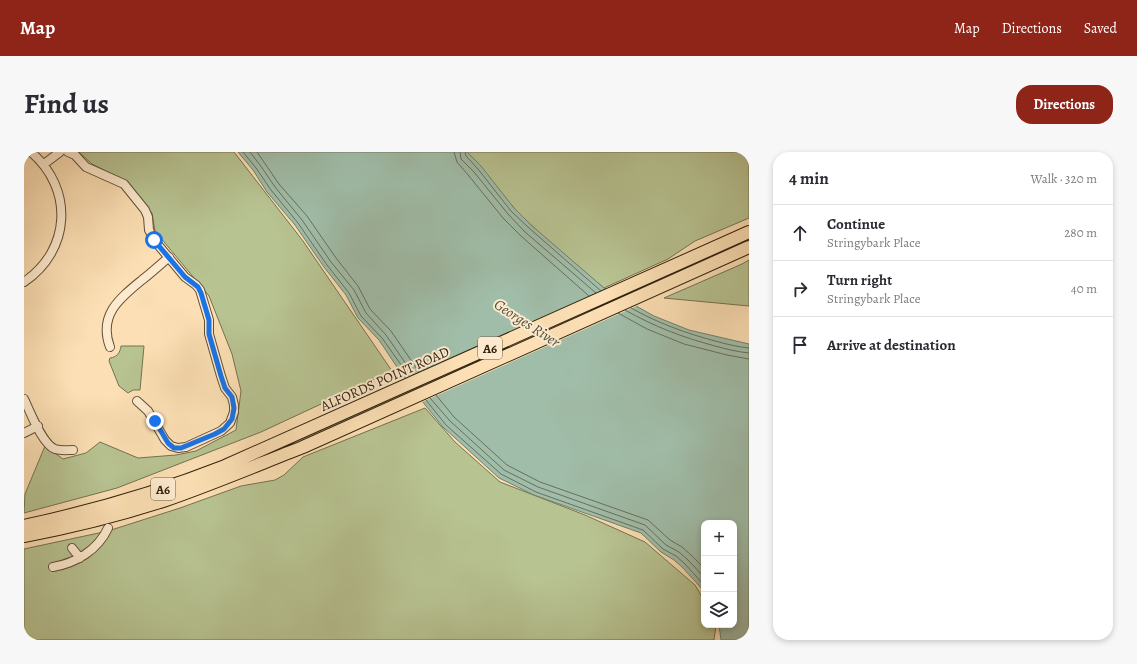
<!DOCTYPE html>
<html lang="en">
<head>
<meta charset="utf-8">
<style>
	:root { --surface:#fff; --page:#f7f7f7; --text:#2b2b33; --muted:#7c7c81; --line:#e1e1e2; --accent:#8f2418 }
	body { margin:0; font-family:Alegreya,serif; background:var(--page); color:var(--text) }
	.controls { position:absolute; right:12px; bottom:12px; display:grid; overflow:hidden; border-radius:8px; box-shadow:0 2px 6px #0003 }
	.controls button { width:36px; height:36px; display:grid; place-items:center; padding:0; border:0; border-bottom:1px solid var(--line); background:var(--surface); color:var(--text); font:20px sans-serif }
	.stop { position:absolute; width:12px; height:12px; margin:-9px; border:3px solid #1a73e8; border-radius:50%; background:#fff }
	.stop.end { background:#1a73e8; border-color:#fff; box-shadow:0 1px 4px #0008 }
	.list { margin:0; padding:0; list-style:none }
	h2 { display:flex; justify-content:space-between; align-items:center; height:52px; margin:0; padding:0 16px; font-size:17px }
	h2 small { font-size:13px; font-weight:400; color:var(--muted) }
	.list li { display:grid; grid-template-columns:26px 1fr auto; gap:12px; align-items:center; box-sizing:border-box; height:56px; padding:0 16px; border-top:1px solid var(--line) }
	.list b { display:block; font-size:15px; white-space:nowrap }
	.list p { margin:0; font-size:13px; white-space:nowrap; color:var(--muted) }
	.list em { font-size:13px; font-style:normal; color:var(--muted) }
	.icon { flex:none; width:22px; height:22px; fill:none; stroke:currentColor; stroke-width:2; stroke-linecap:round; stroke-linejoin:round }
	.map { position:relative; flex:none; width:725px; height:488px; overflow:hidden; border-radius:16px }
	header { display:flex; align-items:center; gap:24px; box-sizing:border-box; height:56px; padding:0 20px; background:var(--accent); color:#fff }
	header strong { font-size:19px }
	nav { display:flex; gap:22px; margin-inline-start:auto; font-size:14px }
	.intro { display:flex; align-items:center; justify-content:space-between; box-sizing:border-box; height:96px; padding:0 24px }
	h1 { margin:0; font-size:28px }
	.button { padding:10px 18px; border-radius:16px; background:var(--accent); color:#fff; font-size:14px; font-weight:700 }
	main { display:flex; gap:24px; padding:0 24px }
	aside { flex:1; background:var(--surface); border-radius:16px; box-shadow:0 2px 6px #0003 }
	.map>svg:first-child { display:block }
	.green { fill:#b8c392; stroke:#747250 }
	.water { fill:#a0bda9; stroke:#737f6b }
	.pier { fill:#fcdfb4 }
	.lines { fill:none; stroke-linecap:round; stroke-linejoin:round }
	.shore { stroke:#686f5b; stroke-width:1 }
	.minor-casing { stroke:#625037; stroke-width:10 }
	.highway-casing { stroke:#2f210d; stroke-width:14 }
	.minor { stroke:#fdeace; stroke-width:8 }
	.highway { stroke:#fcdfb4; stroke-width:12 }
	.route { stroke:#1a73e8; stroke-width:5 }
	.labels { text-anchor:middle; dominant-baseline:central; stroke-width:4; stroke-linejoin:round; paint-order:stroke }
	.shield { fill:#fdeace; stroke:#6d5d47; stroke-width:1 }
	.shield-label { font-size:13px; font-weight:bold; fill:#2f210d }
	.street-label { font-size:14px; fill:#2f210d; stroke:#fdeace }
	.water-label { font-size:15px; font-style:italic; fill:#51503c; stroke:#fdeace }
</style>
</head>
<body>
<header>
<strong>Map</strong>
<nav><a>Map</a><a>Directions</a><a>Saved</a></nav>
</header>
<div class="intro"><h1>Find us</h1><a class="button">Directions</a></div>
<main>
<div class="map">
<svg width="725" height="488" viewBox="0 0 725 488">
	<rect width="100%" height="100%" fill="#fcdfb4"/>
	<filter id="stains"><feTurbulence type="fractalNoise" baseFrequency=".005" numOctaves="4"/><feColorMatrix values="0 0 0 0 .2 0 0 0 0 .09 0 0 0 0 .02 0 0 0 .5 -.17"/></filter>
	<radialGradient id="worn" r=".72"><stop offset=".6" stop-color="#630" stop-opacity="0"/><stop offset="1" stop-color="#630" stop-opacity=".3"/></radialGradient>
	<path class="green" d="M55 0H210L279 89 368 219 237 280 93 336 0 361 1 342 21 294 39 307 62 301 76 290 114 306 152 303 172 299 212 278 217 239 208 202 185 144 131 79 128 61 102 29 68 12Z
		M443 0H725V66L671 89 644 107 580 136C550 111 518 85 491 57 474 39 460 18 443 0Z
		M725 108V154L640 146 718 112Z
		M97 194H120L116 238H109L104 241 95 234 85 209 86 206C93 205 96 201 97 194Z
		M401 256 431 290 476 330 561 363 621 390 671 433 680 448V473H692L690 488H0V397L84 379 156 356 217 334 251 328 260 323 279 305Z"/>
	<path class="water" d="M214 0H443L457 14 490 56 507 73 580 136 630 164 665 178 725 192V488H697L695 473H710V371H680V439L658 415 650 408 637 400 617 381 510 343 475 326 419 275 385 233 355 188 334 166 322 143 300 115 271 73 243 40 229 18Z"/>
	<path class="pier" d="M584 136 615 153 396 251 379 227Z"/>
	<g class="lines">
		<path class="shore" d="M219 0 232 16 247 38 274 71 303 113 325 141 337 164 358 186 385 224
			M226 0 236 13 251 35 278 68 307 110 330 138 342 161 362 183 389 222
			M233 0 255 32 283 64 312 106 334 134 346 157 367 179 395 220
			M430 0 433 10 445 24 479 66 497 84 565 144
			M436 0 437 7 450 20 484 62 501 80 572 141
			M441 0 442 4 454 17 487 59 505 76 577 139
			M607 156C634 171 661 181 691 189 702 192 714 195 725 196
			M601 158C631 175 658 185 691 194 702 197 714 200 725 201
			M594 161 623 177 660 192 703 203 725 207
			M412 243 430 265 483 313 516 330 624 368 646 388 658 395 668 404 680 416
			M406 246 426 269 480 318 514 335 621 373 642 393 655 400 664 408 680 425
			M402 248 422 273 477 322 512 340 619 378 639 397 652 404 661 412 680 433"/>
		<g class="minor-casing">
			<path id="minor" d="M44 0 51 3 62 15 100 32 121 58 124 65 125 78 130 88 161 125 172 133 176 138 185 168V182L197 224 201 236 208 245 210 253V260L206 271 197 279 162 295 154 296 147 294 141 288 124 259 113 249
				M20 12 36 0
				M0 130C47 98 50 37 7 0
				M86 195C74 163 96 146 118 128 127 121 136 113 145 105
				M0 247C6 259 18 292 31 297 37 299 43 298 49 298
				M0 281 14 274
				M48 396 56 406
				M29 415C52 411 74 398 84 376"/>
		</g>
		<g class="highway-casing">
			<path id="highway" d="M0 374C69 359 135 340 201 314L725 80
				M0 384C48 375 96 363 142 348 188 332 233 313 279 295L725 95"/>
		</g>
		<use href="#minor" class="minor"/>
		<use href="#highway" class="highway"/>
	</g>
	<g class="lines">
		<path class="route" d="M130 88 161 125 174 135 177 141 185 168V182L197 224 201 236 208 245 210 256 208 267 200 277 191 282 157 296H150L144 291 131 269"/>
	</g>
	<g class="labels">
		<g class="shield">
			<rect x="454" y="185" width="24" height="22" rx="3"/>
			<rect x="127" y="326" width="24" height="22" rx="3"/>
		</g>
		<g class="shield-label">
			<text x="466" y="196">A6</text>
			<text x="139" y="337">A6</text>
		</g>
		<g class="street-label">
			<text transform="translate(361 227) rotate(-24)">ALFORDS POINT ROAD</text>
		</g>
		<g class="water-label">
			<text transform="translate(503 171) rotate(33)">Georges River</text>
		</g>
	</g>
	<rect width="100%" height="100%" filter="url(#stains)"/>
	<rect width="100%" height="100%" fill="url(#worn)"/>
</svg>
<div class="controls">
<button>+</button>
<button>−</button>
<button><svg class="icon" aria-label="layers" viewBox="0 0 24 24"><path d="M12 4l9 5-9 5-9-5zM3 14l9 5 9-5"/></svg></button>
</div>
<div class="stop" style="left:130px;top:88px"></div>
<div class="stop end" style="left:131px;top:269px"></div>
</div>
<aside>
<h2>4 min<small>Walk · 320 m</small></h2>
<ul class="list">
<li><svg class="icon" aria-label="ahead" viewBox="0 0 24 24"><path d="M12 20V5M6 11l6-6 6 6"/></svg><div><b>Continue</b><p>Stringybark Place</p></div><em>280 m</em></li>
<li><svg class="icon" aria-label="right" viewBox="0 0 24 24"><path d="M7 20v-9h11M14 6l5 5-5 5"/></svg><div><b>Turn right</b><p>Stringybark Place</p></div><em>40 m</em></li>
<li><svg class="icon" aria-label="arrive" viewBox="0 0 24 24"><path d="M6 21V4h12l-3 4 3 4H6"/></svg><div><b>Arrive at destination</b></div></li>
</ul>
</aside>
</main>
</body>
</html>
